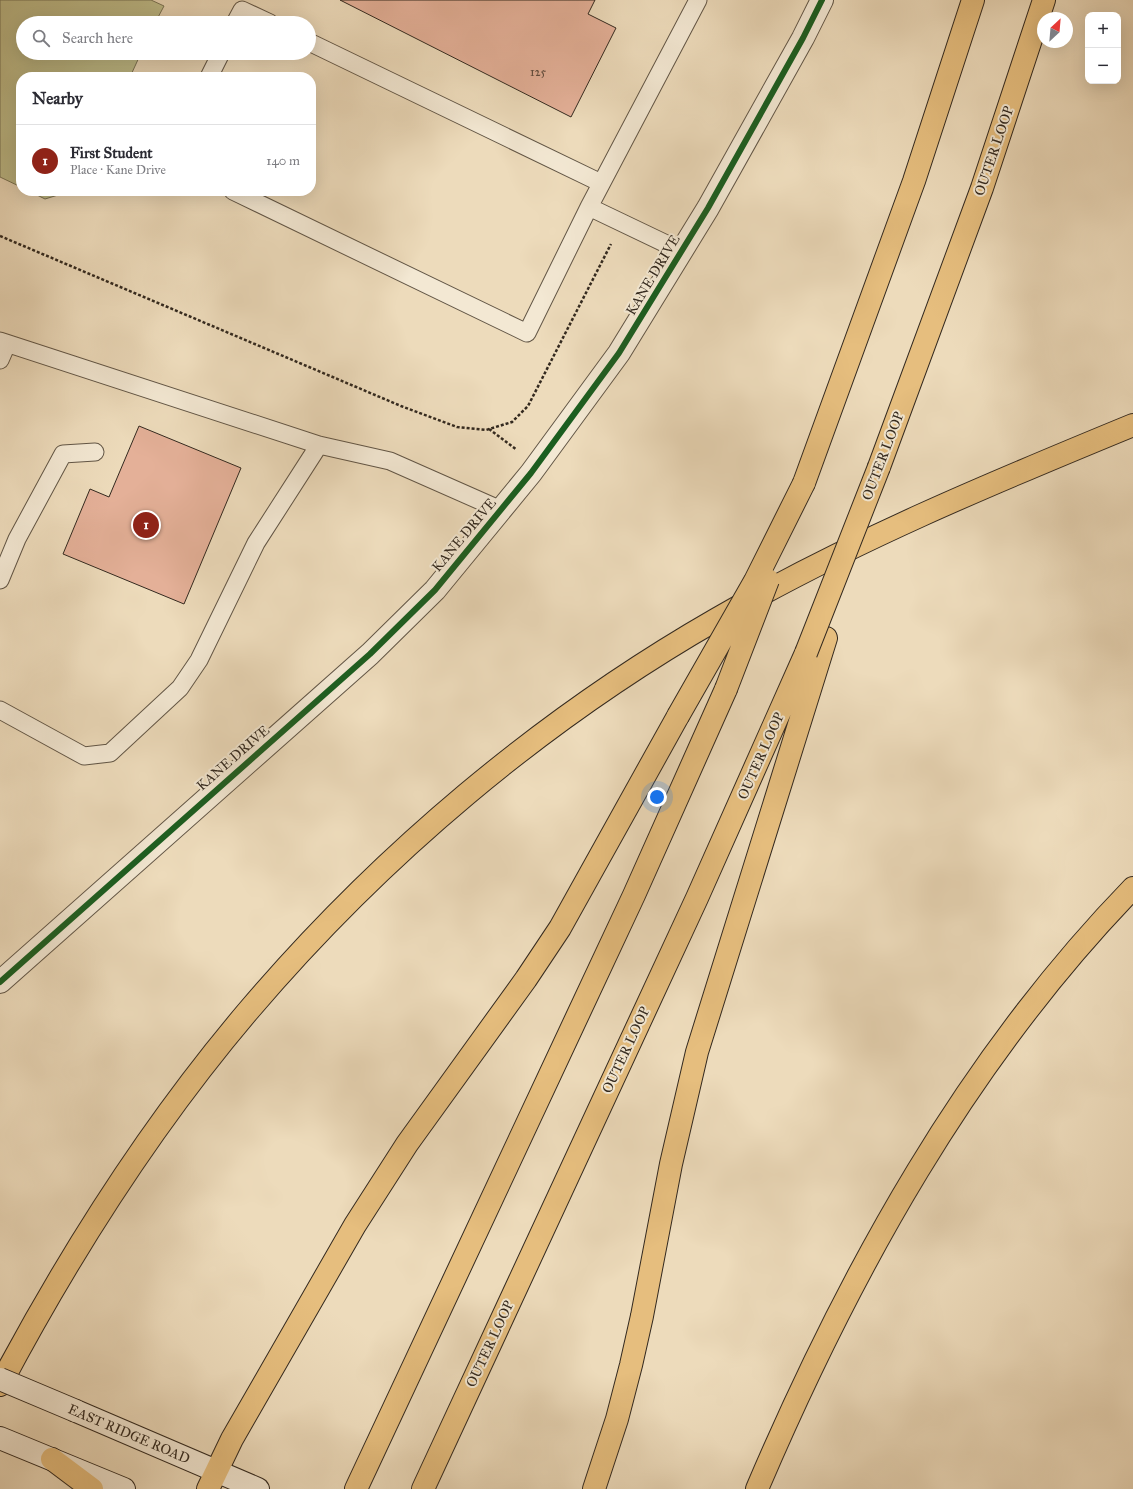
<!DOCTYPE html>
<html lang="en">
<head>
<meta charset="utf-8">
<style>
	:root { --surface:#fff; --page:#f7f7f7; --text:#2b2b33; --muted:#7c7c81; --line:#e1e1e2; --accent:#8f2418 }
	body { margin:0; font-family:"IM FELL Great Primer",serif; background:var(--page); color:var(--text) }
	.controls { position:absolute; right:12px; top:12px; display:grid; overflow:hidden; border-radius:8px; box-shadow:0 4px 16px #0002 }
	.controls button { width:36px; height:36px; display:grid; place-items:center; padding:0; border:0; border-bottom:1px solid var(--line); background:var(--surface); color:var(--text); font:20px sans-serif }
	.compass { position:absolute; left:1037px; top:12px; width:36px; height:36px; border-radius:50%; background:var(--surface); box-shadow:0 4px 16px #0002; rotate:26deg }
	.you { position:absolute; left:657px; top:797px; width:14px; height:14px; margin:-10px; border:3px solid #fff; border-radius:50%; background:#1a73e8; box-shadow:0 0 0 6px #1a73e833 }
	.badge { display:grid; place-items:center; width:26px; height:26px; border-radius:50%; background:var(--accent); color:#fff; font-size:13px; font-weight:700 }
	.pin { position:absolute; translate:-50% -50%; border:2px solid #fff; box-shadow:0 1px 4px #0006 }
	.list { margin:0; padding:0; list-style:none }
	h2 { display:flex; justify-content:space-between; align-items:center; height:52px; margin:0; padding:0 16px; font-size:17px }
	h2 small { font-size:13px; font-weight:400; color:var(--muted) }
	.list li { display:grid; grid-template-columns:26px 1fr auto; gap:12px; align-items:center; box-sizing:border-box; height:72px; padding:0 16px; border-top:1px solid var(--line) }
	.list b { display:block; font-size:15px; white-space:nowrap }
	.list p { margin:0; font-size:13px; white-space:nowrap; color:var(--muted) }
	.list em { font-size:13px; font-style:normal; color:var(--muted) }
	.icon { flex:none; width:22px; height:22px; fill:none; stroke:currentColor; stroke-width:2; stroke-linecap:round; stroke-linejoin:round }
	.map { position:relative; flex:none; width:1133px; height:1489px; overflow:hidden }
	.search { position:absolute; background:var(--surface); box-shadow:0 4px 16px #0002; left:16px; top:16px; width:300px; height:44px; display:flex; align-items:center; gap:10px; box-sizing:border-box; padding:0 14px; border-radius:22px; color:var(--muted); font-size:15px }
	.panel { position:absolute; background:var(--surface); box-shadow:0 4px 16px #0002; left:16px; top:72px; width:300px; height:124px; border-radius:16px }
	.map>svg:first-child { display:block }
	.green { fill:#bfbe8c; stroke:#797456 }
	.building { fill:#e4b098; stroke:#33291f }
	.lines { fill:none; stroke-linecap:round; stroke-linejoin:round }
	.service-casing { stroke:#625646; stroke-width:19 }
	.minor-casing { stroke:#625646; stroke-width:24 }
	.secondary-casing { stroke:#33291f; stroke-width:24 }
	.motorway-casing { stroke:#33291f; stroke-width:24 }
	.path { stroke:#33291f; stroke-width:2.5; stroke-dasharray:3 2; stroke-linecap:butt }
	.service { stroke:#f3e8d3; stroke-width:17 }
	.minor { stroke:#f3e8d3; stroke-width:22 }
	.secondary { stroke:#f3e8d3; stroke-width:22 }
	.motorway { stroke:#e6be7e; stroke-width:22 }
	.secondary-bridge-casing { stroke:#33291f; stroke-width:24; stroke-linecap:butt }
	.motorway-bridge-casing { stroke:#33291f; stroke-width:24; stroke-linecap:butt }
	.secondary-bridge { stroke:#f3e8d3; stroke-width:22 }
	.motorway-bridge { stroke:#e6be7e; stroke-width:22 }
	.cycleway-casing { stroke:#f3e8d3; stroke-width:8 }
	.cycleway { stroke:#1b5e20; stroke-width:6 }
	.labels { text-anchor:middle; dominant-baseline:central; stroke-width:4; stroke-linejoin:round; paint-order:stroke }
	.number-label { font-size:12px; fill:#5f4b3d }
	.street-label { font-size:14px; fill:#33291f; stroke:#f3e8d3 }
</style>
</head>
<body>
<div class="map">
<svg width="1133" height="1489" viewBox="0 0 1133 1489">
	<rect width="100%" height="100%" fill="#eddbbb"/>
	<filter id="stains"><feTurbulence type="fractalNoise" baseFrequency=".005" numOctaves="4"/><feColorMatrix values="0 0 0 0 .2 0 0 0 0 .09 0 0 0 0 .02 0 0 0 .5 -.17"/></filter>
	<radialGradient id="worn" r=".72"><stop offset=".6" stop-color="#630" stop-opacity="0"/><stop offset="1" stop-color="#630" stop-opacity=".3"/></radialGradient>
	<path class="green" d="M0 0H151L164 6 155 23H23V53H141L130 77H21V187L0 177Z
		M29 191H71L45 199Z"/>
	<path class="building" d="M340 0H595L588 14 616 28 571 117Z
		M139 426 241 468 184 604 63 554 90 489 109 497Z"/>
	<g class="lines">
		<g class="service-casing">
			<path id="service" d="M235 23 242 10 270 23
				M309 42 601 183
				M209 77 221 53
				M233 191 527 333 589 207
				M681 251 589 207 698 0
				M0 341 319 445 390 461 501 510
				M0 360 7 344
				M0 580 17 539 63 454 95 452
				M0 710 84 756 110 753 180 688 199 660 256 543 319 445"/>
		</g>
		<g class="minor-casing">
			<path id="minor" d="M0 982 370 654 435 590 531 473 619 353 708 208 803 38 822 0"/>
		</g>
		<g class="secondary-casing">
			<path id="secondary" d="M76 1411 258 1489
				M0 1438 124 1489"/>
		</g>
		<g class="motorway-casing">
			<path id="motorway" d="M879 467 982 188 1044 0
				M804 483 914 181 973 0
				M0 1385C70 1253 152 1124 249 1010 381 855 541 720 717 619 850 542 992 483 1133 425
				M52 1459 92 1489
				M208 1489 232 1439 355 1225 407 1144 526 979 560 928 678 716
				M356 1489 634 895 726 689
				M423 1489 697 898 806 653
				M594 1489 617 1419 631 1365 642 1316 671 1164 697 1052 826 638
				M757 1489C850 1271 967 1059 1133 888"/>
		</g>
		<path class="path" d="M0 236 401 406 457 427 486 430 512 422 528 406 611 244
			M489 429 517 450"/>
		<use href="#service" class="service"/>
		<use href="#minor" class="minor"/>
		<use href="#secondary" class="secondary"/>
		<use href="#motorway" class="motorway"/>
		<g class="secondary-bridge-casing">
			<path id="secondary-bridge" d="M0 1379 76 1411"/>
		</g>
		<g class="motorway-bridge-casing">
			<path id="motorway-bridge" d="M806 653 879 467
				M726 689 768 580
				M678 716 755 581 804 483"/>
		</g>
		<use href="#secondary-bridge" class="secondary-bridge"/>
		<use href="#motorway-bridge" class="motorway-bridge"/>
		<g class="cycleway-casing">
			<path id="cycleway" d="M0 982 370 654 435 590 531 473 619 353 708 208 803 38 822 0"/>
		</g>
		<use href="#cycleway" class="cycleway"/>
	</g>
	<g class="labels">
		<g class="number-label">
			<text x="538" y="72">125</text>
		</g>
		<g class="street-label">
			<text transform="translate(994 151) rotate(-71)">OUTER LOOP</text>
			<text transform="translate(653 275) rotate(-59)">KANE DRIVE</text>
			<text transform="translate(883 456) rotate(-69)">OUTER LOOP</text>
			<text transform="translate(464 535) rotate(-50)">KANE DRIVE</text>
			<text transform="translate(761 756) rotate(-66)">OUTER LOOP</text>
			<text transform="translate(233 758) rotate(-41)">KANE DRIVE</text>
			<text transform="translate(626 1050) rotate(-65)">OUTER LOOP</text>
			<text transform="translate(490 1344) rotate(-65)">OUTER LOOP</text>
			<text transform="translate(129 1434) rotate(23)">EAST RIDGE ROAD</text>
		</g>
	</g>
	<rect width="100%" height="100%" filter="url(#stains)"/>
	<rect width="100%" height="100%" fill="url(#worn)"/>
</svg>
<div class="controls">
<button>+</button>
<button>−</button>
</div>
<svg class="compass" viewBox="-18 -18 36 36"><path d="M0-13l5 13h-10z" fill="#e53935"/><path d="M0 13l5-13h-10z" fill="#7c7c81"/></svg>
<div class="you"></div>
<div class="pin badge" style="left:146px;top:525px">1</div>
<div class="search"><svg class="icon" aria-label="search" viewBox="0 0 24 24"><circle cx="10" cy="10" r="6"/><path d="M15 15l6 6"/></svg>Search here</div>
<section class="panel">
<h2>Nearby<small></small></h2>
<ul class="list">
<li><span class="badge">1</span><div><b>First Student</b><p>Place · Kane Drive</p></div><em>140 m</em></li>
</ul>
</section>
</div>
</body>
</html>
